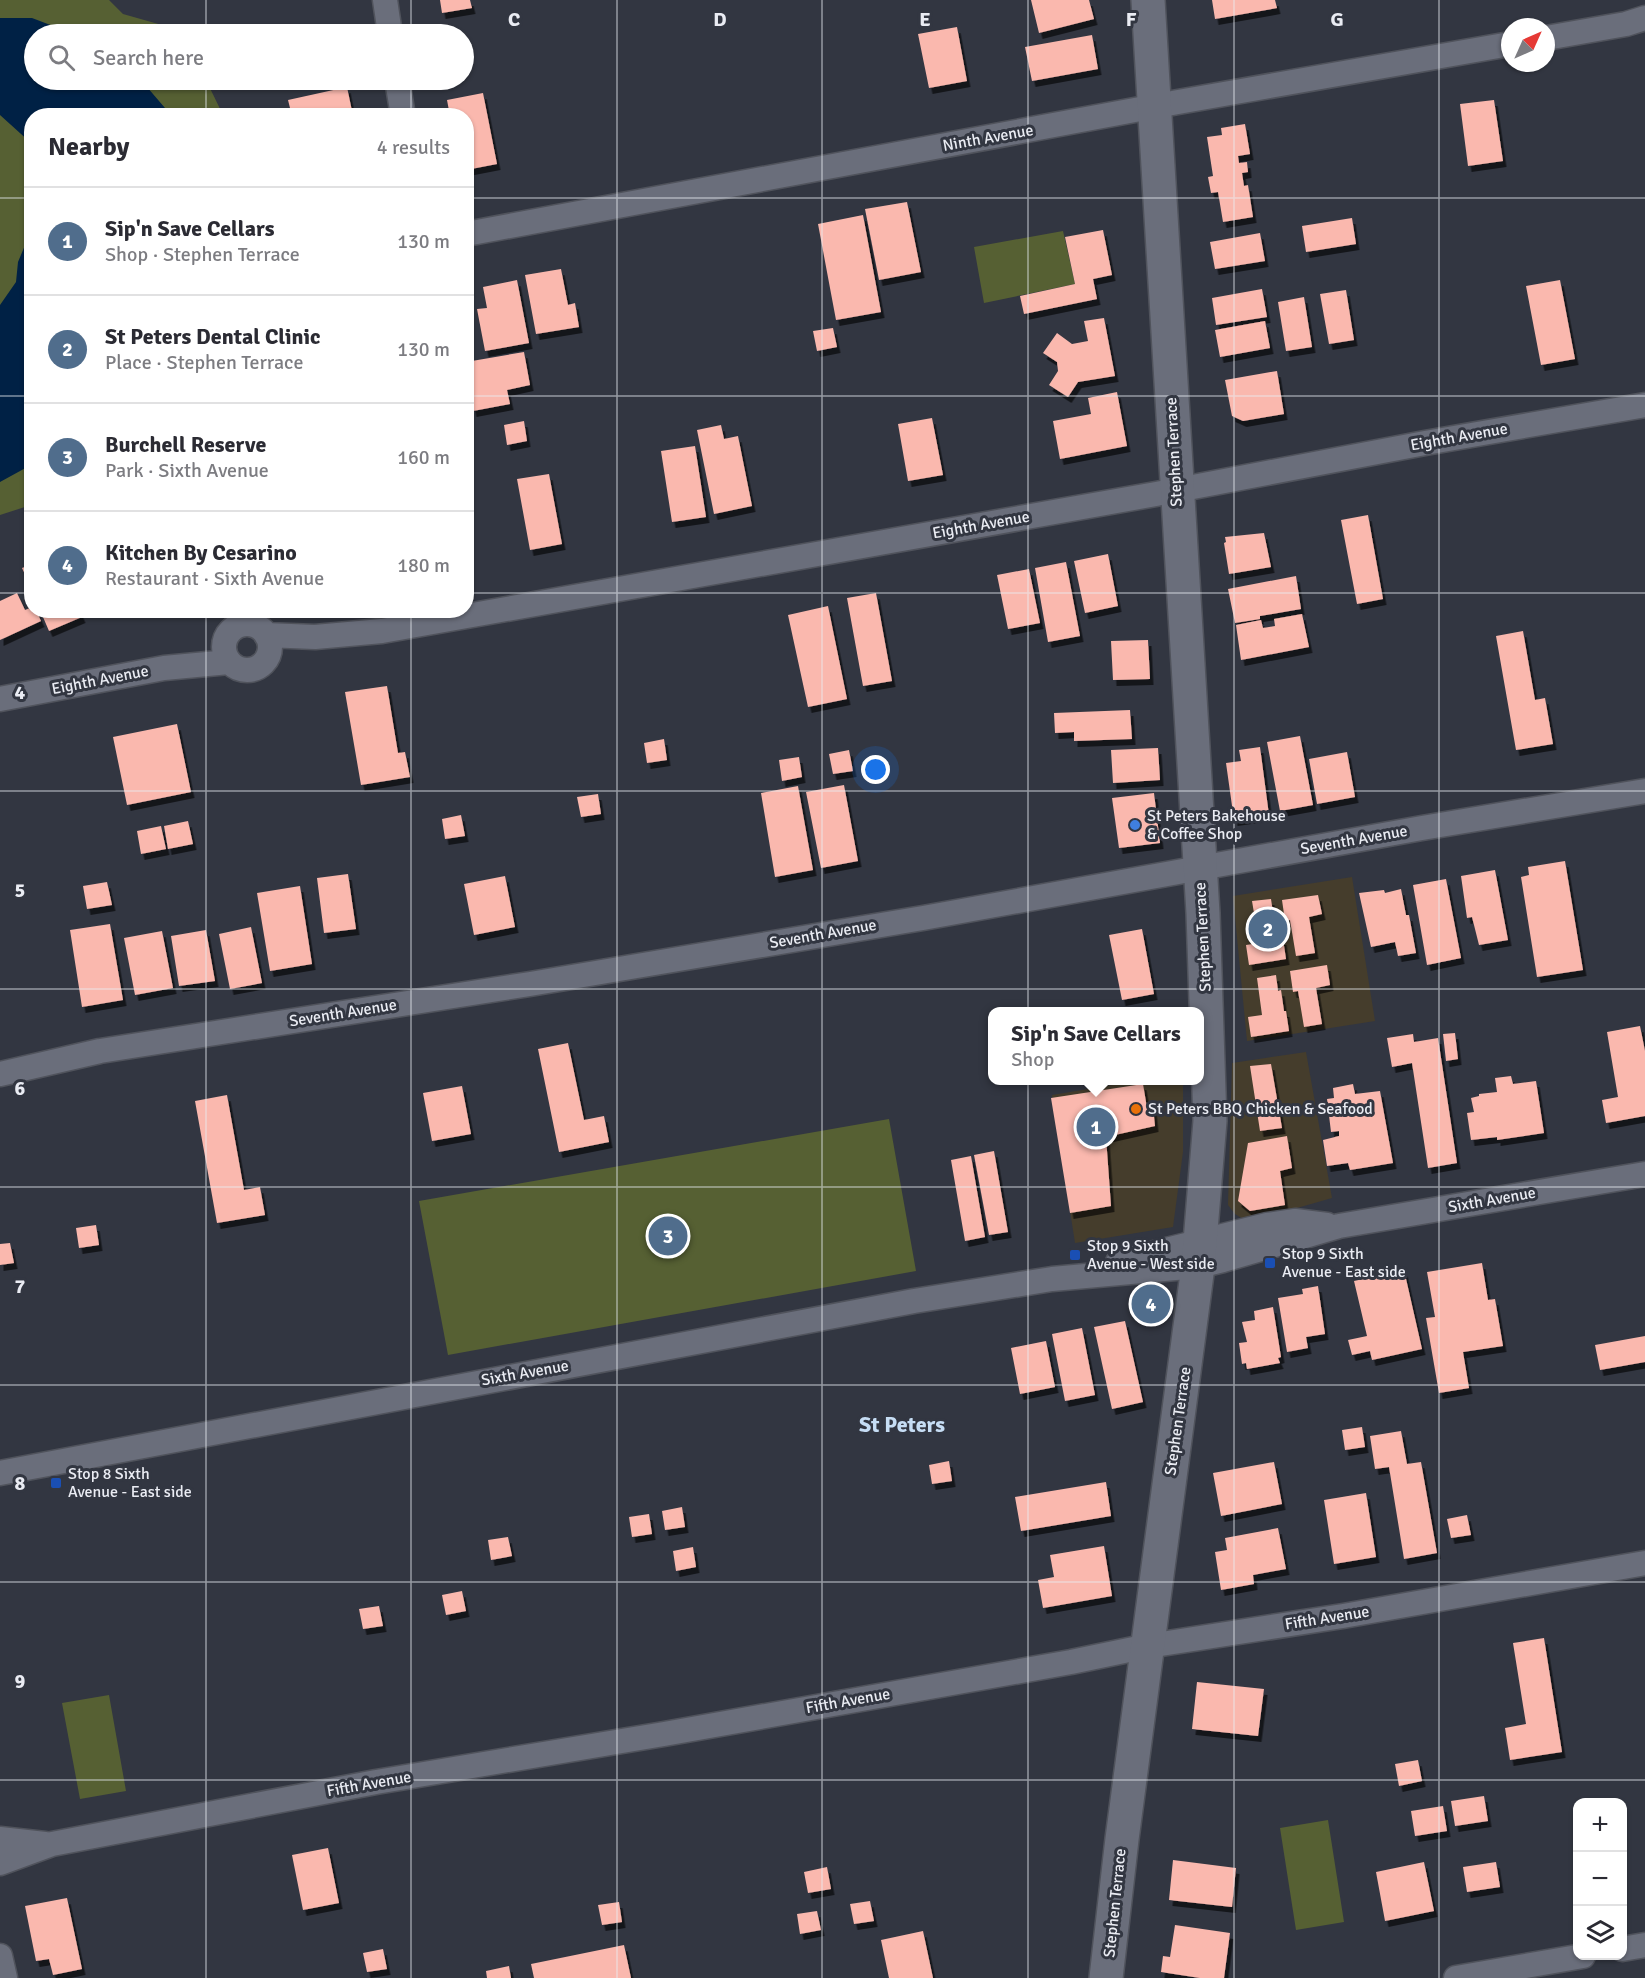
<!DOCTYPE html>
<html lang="en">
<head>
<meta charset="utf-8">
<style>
	:root { --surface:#fff; --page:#f7f7f7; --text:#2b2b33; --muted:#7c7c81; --line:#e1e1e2; --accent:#506d8c }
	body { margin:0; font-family:Signika,sans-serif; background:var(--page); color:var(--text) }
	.controls { position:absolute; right:18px; bottom:18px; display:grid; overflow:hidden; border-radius:12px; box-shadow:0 2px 4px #0004 }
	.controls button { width:54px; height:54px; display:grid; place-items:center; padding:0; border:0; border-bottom:2px solid var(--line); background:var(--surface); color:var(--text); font:30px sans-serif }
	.compass { position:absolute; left:1501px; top:18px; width:54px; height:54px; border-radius:50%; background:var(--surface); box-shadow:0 2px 4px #0004; rotate:45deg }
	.you { position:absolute; left:876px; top:770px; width:21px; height:21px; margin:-15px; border:4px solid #fff; border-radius:50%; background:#1a73e8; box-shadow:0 0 0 9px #1a73e833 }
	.badge { display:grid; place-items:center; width:39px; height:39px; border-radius:50%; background:var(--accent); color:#fff; font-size:20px; font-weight:700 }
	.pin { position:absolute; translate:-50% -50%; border:3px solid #fff; box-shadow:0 2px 6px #0006 }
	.popup { position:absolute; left:988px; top:1007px; width:216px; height:78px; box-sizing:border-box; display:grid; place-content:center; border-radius:12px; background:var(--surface); filter:drop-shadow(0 2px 4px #0005); font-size:20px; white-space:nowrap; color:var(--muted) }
	.popup b { font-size:22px; color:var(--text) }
	.popup::after { content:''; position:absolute; left:50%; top:100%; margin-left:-12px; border:12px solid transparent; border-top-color:var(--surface) }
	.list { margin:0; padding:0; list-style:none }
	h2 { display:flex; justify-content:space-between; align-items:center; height:78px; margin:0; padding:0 24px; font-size:26px }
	h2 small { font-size:20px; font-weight:400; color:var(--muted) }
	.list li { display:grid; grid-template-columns:39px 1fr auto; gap:18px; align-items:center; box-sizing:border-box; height:108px; padding:0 24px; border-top:2px solid var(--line) }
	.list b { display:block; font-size:22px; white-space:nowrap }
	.list p { margin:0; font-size:20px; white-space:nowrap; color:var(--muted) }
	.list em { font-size:20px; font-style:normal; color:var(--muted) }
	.icon { flex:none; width:33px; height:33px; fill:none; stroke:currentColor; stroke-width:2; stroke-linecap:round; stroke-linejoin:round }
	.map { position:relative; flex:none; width:1645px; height:1978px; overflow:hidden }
	.search { position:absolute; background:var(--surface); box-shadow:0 2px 4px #0004; left:24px; top:24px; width:450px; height:66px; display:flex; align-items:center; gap:15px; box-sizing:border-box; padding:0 21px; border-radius:33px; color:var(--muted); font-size:22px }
	.panel { position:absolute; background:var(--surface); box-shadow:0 2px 4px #0004; left:24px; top:108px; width:450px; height:510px; border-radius:24px }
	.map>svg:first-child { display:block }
	.commercial { fill:#453d2c }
	.green { fill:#566033 }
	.water { fill:#002145 }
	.building { fill:#fab8ae; filter:url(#shadow) }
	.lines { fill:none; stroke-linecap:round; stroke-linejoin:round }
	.street-casing { stroke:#50535c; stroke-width:27 }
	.secondary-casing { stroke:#50535c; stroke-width:36 }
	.street { stroke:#6a6e7b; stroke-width:24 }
	.secondary { stroke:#6a6e7b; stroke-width:33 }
	.grid { fill:none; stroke:#eaecf3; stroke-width:1.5; stroke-opacity:0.55 }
	.shop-dot { fill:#3f7fe0; stroke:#323641; stroke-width:2 }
	.food-dot { fill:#e8710a; stroke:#323641; stroke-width:2 }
	.transit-dot { fill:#1a4fb4; stroke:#323641; stroke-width:2 }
	.labels { text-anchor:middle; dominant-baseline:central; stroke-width:6; stroke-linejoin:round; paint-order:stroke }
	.street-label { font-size:16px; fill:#eaecf3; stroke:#323641 }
	.poi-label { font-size:16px; fill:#eaecf3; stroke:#323641; text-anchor:start }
	.district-label { font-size:22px; font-weight:bold; fill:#c6ddf4; stroke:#323641 }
	.grid-label { font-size:20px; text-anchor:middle; font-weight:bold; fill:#eaecf3; stroke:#323641; stroke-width:6; stroke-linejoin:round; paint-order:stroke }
</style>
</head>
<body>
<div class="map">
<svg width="1645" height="1978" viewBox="0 0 1645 1978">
	<defs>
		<filter id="shadow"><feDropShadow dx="3.5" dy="6" stdDeviation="0" flood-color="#0009"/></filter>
	</defs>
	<rect width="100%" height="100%" fill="#323641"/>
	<path class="commercial" d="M1352 877 1375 1021 1247 1041 1233 896Z
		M1306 1052 1332 1198 1248 1222 1235 1214 1228 1205 1232 1063Z
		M1136 1081H1183V1152L1173 1227 1075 1243 1052 1095Z"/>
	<path class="green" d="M0 0H109L123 14 183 31 185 34H34V80H206L223 115 32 116 31 505 0 515Z
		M1063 231 1075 284 984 303 974 247Z
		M889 1119 916 1271 448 1355 419 1201Z
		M109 1695 126 1791 80 1799 62 1703Z
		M1328 1820 1344 1922 1296 1930 1280 1828Z"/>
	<path class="water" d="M0 18H32L74 34H34V80H141L171 115 32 116 31 143 0 115Z
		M31 231V465L0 482V305L16 282 18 262Z"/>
	<path class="building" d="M440 0H470L472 8 442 13Z
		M1031 0H1089L1094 19 1039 33Z
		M1212 0H1275L1277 8 1215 19Z
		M957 27 967 81 929 88 918 34Z
		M1092 35 1098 69 1032 81 1025 47Z
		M347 87 353 116H292L288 100Z
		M483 93 497 164 466 170V116H450L447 100Z
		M1494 100 1503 161 1468 166 1460 104Z
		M1245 124 1250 154 1238 156 1239 163 1247 162 1248 172 1242 173 1244 186 1248 185 1253 217 1223 222 1218 192 1211 193 1208 177 1213 176 1207 137 1222 135 1221 128Z
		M907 202 921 272 879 280 865 209Z
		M863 215 881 312 836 320 818 224Z
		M1352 218 1356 244 1306 252 1302 226Z
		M1103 230 1112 275 1093 279 1097 299 1024 314 1020 296 1075 284 1065 237Z
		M1260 233 1265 261 1215 269 1210 242Z
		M561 269 568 305 575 303 579 327 536 334 525 275Z
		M517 280 529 343 485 351 477 309 487 308 483 287Z
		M1560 280 1575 359 1541 365 1526 286Z
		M1262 289 1267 317 1216 325 1212 298Z
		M1346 290 1354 340 1329 344 1320 294Z
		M1304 297 1312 347 1286 351 1278 302Z
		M1104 318 1115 376 1078 382 1068 397 1049 385 1058 371 1057 362 1043 353 1057 333 1072 344 1088 341 1084 321Z
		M1265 321 1270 348 1220 357 1215 330Z
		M833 328 837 347 817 351 813 331Z
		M524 352 530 385 507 390 510 404 473 411 466 379V362Z
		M1277 371 1284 414 1243 421 1232 416 1225 380Z
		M1117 392 1127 446 1060 459 1053 421 1091 414 1088 398Z
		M932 418 943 475 908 481 898 424Z
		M524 421 527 441 507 445 504 425Z
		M721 425 724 439 738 436 752 506 714 514 697 430Z
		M695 446 706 517 672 522 661 451Z
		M549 474 562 544 530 550 517 479Z
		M1368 515 1383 599 1357 604 1341 520Z
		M1264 533 1271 567 1229 574 1224 543 1226 542 1225 537Z
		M1108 554 1118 606 1085 613 1074 561Z
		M1066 562 1080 636 1048 642 1035 568Z
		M32 564V590L22 568Z
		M1029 569 1040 623 1008 629 997 575Z
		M1296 576 1301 609 1260 616V619L1235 623 1228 589Z
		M17 593 25 610 32 607V610H36L41 621 0 640V601Z
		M876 593 892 681 863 686 847 598Z
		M828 606 847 699 808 707 788 615Z
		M40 610H79L82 617 49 631Z
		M1302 614 1309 647 1241 660 1236 625 1261 620 1263 628 1275 626 1274 619Z
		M1523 631 1535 700 1545 698 1553 744 1516 750 1496 636Z
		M1148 640 1150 679 1113 680 1111 641Z
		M387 686 398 753 405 752 410 777 361 785 345 692Z
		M1130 710 1132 739 1074 741V732L1055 733 1054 713Z
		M177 724 191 792 127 805 113 737Z
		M1300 736 1313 805 1280 811 1267 742Z
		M664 739 667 760 647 763 644 743Z
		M1260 747 1269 815 1234 820 1226 763 1241 761 1239 750Z
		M1158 748 1160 780 1113 783 1111 750Z
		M849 750 853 771 833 774 829 754Z
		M1347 752 1355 797 1317 804 1309 759Z
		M799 757 802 777 782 781 779 760Z
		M844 785 858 861 821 868 806 792Z
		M798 786 813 870 775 877 761 793Z
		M1154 793 1160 843 1119 848 1112 798Z
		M598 794 601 814 581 817 577 797Z
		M461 815 465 836 445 839 442 819Z
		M188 821 193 844 168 849 164 826Z
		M161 826 166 849 141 854 137 831Z
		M1565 861 1583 970 1537 977 1521 877 1529 875 1528 867Z
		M1495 870 1508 940 1479 945 1472 917 1467 918 1461 876Z
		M348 874 356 929 324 933 317 878Z
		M505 876 515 927 474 935 464 884Z
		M1446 879 1461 958 1427 965 1413 885Z
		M107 882 112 905 87 909 83 886Z
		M300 886 312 964 270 971 257 893Z
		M1401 889 1406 915H1409L1416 953 1398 956 1395 942 1371 947 1359 893 1384 890 1385 893Z
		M1318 895 1322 914 1309 917 1315 953 1296 956 1290 920 1285 921 1282 900Z
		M1271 899 1274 919H1277L1280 939H1283L1286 959 1249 965 1246 945 1259 943 1252 901Z
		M110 924 123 1000 82 1007 70 930Z
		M251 927 262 983 230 989 219 934Z
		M1142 929 1154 994 1122 1000 1109 935Z
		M206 930 215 981 179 986 171 936Z
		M162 931 173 988 135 995 124 938Z
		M1327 965 1330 985 1316 988 1322 1024 1304 1027 1298 991 1293 992 1290 971Z
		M1276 975 1278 991 1281 990 1284 1011H1286L1289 1031 1251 1037 1248 1017 1262 1015 1257 978Z
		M1640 1026 1645 1051V1116L1606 1123 1602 1100 1618 1097 1607 1032Z
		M1455 1033 1458 1059 1446 1061 1443 1034Z
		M1413 1034 1414 1042 1438 1038 1457 1163 1428 1168 1412 1063 1392 1067 1387 1038Z
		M568 1043 584 1120 604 1116 609 1142 559 1152 538 1049Z
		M1271 1064 1282 1128 1260 1131 1250 1066Z
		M1511 1076 1513 1084 1536 1081 1544 1133 1497 1140V1137L1471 1140 1467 1113 1474 1112 1471 1098 1479 1096V1094L1497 1092 1495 1078Z
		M1143 1084 1147 1108 1153 1107 1155 1126 1106 1137 1111 1206 1070 1213 1051 1098Z
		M1353 1084 1355 1094 1380 1091 1393 1163 1350 1170 1348 1163 1327 1166 1323 1140 1339 1136V1131L1331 1132 1327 1099 1334 1098 1333 1088Z
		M462 1086 471 1134 432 1141 423 1093Z
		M227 1095 244 1190 260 1187 265 1215 217 1223 195 1101Z
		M1287 1136 1292 1168 1280 1171 1285 1205 1250 1211 1238 1201 1248 1143Z
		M994 1151 1008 1232 989 1235 974 1155Z
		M971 1156 985 1237 965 1241 951 1160Z
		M96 1225 99 1245 79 1248 76 1228Z
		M10 1243 14 1263 0 1265V1244Z
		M1482 1263 1488 1300 1495 1299 1503 1346 1463 1352 1469 1388 1439 1393 1426 1318 1435 1317 1427 1272Z
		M1404 1270 1422 1349 1372 1360 1370 1351 1352 1355 1348 1340 1367 1336 1354 1281Z
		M1318 1286 1325 1334 1306 1337 1308 1348 1287 1352 1278 1298 1303 1294 1302 1289Z
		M1273 1307 1281 1357 1278 1358 1280 1363 1247 1369 1246 1363 1242 1364 1239 1343 1247 1342 1242 1322 1255 1320 1254 1311Z
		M1125 1321 1143 1402 1112 1409 1094 1327Z
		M1082 1328 1095 1395 1065 1401 1052 1334Z
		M1645 1336V1362L1600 1370 1595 1345Z
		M1046 1341 1055 1387 1020 1394 1011 1348Z
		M1362 1427 1365 1447 1345 1450 1342 1430Z
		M1401 1431 1407 1464 1421 1462 1437 1553 1404 1559 1389 1467 1375 1469 1370 1436Z
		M949 1461 952 1481 932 1484 929 1465Z
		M1274 1462 1282 1504 1221 1516 1213 1473Z
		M1106 1482 1111 1516 1021 1531 1015 1497Z
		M1366 1493 1376 1557 1334 1564 1324 1500Z
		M682 1507 685 1527 665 1530 662 1511Z
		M649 1514 652 1534 632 1537 629 1517Z
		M1467 1515 1471 1535 1451 1538 1447 1519Z
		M1278 1528 1286 1569 1253 1575 1254 1584 1221 1590 1215 1552 1227 1550 1225 1538Z
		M508 1537 512 1556 491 1560 488 1540Z
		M1104 1546 1112 1596 1043 1608 1038 1580 1054 1577 1050 1555Z
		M693 1547 696 1567 676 1571 673 1551Z
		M462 1591 466 1611 446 1615 442 1595Z
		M379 1606 383 1626 363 1629 359 1609Z
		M1544 1638 1562 1752 1510 1760 1505 1728 1526 1724 1513 1643Z
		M1197 1682 1264 1689 1258 1736 1192 1729Z
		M1418 1760 1422 1781 1399 1786 1395 1764Z
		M1484 1796 1488 1821 1455 1826 1451 1801Z
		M1443 1806 1447 1831 1415 1836 1411 1811Z
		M328 1848 339 1903 303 1910 292 1855Z
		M1173 1860 1236 1868 1232 1907 1169 1900Z
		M1424 1862 1434 1911 1385 1921 1376 1872Z
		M1496 1862 1500 1887 1467 1892 1463 1867Z
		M827 1867 831 1889 808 1893 804 1872Z
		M67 1898 82 1969 53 1975 49 1959 36 1961 25 1906Z
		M870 1901 874 1921 854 1924 850 1904Z
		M619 1902 622 1922 602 1925 598 1905Z
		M817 1911 821 1930 800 1934 797 1914Z
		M1175 1925 1230 1933 1224 1978H1200L1161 1972 1163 1956 1170 1957Z
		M923 1931 933 1978H889L881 1940Z
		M624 1945 631 1978H534L531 1964Z
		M383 1949 387 1969 367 1972 363 1953Z
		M509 1966 511 1978H487L486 1971Z"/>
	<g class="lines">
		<g class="street-casing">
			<path id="street" d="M385 0 390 34
				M1546 38 1626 24 1645 18
				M397 80 403 116
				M466 234 1178 102 1510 44
				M224 647a23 23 0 1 1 46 0a23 23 0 1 1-46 0Z
				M266 635 315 637 382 631 1156 494 1425 443 1645 405
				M0 699 164 668 229 662
				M0 1074 100 1051 530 984 923 918 1422 828 1645 791
				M1118 1262 1267 1225 1295 1221 1327 1225
				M0 1473 914 1301 1052 1279 1198 1266 1223 1260 1339 1226 1645 1174
				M0 1839 45 1844
				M0 1863 52 1844 376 1782 664 1734 1071 1662 1148 1646 1343 1616 1645 1563
				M1622 1949 1645 1945
				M0 1956 5 1978
				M1456 1978 1583 1956"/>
		</g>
		<g class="secondary-casing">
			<path id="secondary" d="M1106 1978 1122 1839 1198 1266 1210 1121 1203 913 1148 0"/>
		</g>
		<use href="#street" class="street"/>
		<use href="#secondary" class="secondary"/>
	</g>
	<path class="grid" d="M206 0V34M411 0V34M617 0V1978M822 0V1978M1028 0V1978M1234 0V1978M1439 0V1978M206 80V116M411 80V116M0 198H32M466 198H1645M0 396H32M466 396H1645M0 593H32M466 593H1645M206 610V1978M411 610V1978M0 791H1645M0 989H1645M0 1187H1645M0 1385H1645M0 1582H1645M0 1780H1645"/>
	<circle class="shop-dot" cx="1135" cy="825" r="6"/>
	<circle class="food-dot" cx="1136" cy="1109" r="6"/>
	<g class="transit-dot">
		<rect x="1069" y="1249" width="12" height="12" rx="3"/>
		<rect x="1264" y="1257" width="12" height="12" rx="3"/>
		<rect x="50" y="1477" width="12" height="12" rx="3"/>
	</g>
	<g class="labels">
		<g class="street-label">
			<text transform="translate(988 138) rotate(-10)">Ninth Avenue</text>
			<text transform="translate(1459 437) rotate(-10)">Eighth Avenue</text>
			<text transform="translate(1174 452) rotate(-93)">Stephen Terrace</text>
			<text transform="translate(981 525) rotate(-10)">Eighth Avenue</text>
			<text transform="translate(100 680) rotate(-11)">Eighth Avenue</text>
			<text transform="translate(1354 840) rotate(-10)">Seventh Avenue</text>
			<text transform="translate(823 934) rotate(-10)">Seventh Avenue</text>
			<text transform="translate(1203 937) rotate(-93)">Stephen Terrace</text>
			<text transform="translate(343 1013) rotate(-9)">Seventh Avenue</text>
			<text transform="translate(1492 1200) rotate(-10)">Sixth Avenue</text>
			<text transform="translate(525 1373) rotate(-10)">Sixth Avenue</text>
			<text transform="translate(1178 1421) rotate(-82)">Stephen Terrace</text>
			<text transform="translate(1327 1618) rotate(-9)">Fifth Avenue</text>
			<text transform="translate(848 1701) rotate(-10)">Fifth Avenue</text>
			<text transform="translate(369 1784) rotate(-10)">Fifth Avenue</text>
			<text transform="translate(1115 1903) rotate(-84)">Stephen Terrace</text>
		</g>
		<g class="poi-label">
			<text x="1147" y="816">St Peters Bakehouse<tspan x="1147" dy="18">&amp; Coffee Shop</tspan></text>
			<text x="1148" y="1109">St Peters BBQ Chicken &amp; Seafood</text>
			<text x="1087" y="1246">Stop 9 Sixth<tspan x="1087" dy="18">Avenue - West side</tspan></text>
			<text x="1282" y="1254">Stop 9 Sixth<tspan x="1282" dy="18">Avenue - East side</tspan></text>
			<text x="68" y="1474">Stop 8 Sixth<tspan x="68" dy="18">Avenue - East side</tspan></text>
		</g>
		<g class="district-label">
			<text x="902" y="1424">St Peters</text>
		</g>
	</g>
	<g class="grid-label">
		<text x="514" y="26">C</text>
		<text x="720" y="26">D</text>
		<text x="925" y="26">E</text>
		<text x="1131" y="26">F</text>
		<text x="1337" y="26">G</text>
		<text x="20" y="699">4</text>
		<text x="20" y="897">5</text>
		<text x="20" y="1095">6</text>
		<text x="20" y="1293">7</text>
		<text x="20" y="1490">8</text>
		<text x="20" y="1688">9</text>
	</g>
</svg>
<div class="controls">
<button>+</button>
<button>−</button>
<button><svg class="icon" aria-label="layers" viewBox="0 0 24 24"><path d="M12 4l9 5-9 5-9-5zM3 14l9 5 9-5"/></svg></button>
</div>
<svg class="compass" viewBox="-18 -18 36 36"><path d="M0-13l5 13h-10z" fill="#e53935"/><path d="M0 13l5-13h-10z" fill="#7c7c81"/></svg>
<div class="you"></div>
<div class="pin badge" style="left:1096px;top:1127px">1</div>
<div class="popup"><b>Sip'n Save Cellars</b>Shop</div>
<div class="pin badge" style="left:1268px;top:929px">2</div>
<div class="pin badge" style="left:668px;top:1236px">3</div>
<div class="pin badge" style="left:1151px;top:1304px">4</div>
<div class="search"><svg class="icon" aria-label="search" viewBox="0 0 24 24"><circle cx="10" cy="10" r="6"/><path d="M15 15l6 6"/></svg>Search here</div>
<section class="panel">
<h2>Nearby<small>4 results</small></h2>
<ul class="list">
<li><span class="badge">1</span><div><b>Sip'n Save Cellars</b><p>Shop · Stephen Terrace</p></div><em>130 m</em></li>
<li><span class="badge">2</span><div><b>St Peters Dental Clinic</b><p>Place · Stephen Terrace</p></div><em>130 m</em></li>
<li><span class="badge">3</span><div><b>Burchell Reserve</b><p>Park · Sixth Avenue</p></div><em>160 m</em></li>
<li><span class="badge">4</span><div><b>Kitchen By Cesarino</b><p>Restaurant · Sixth Avenue</p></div><em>180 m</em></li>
</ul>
</section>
</div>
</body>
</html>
